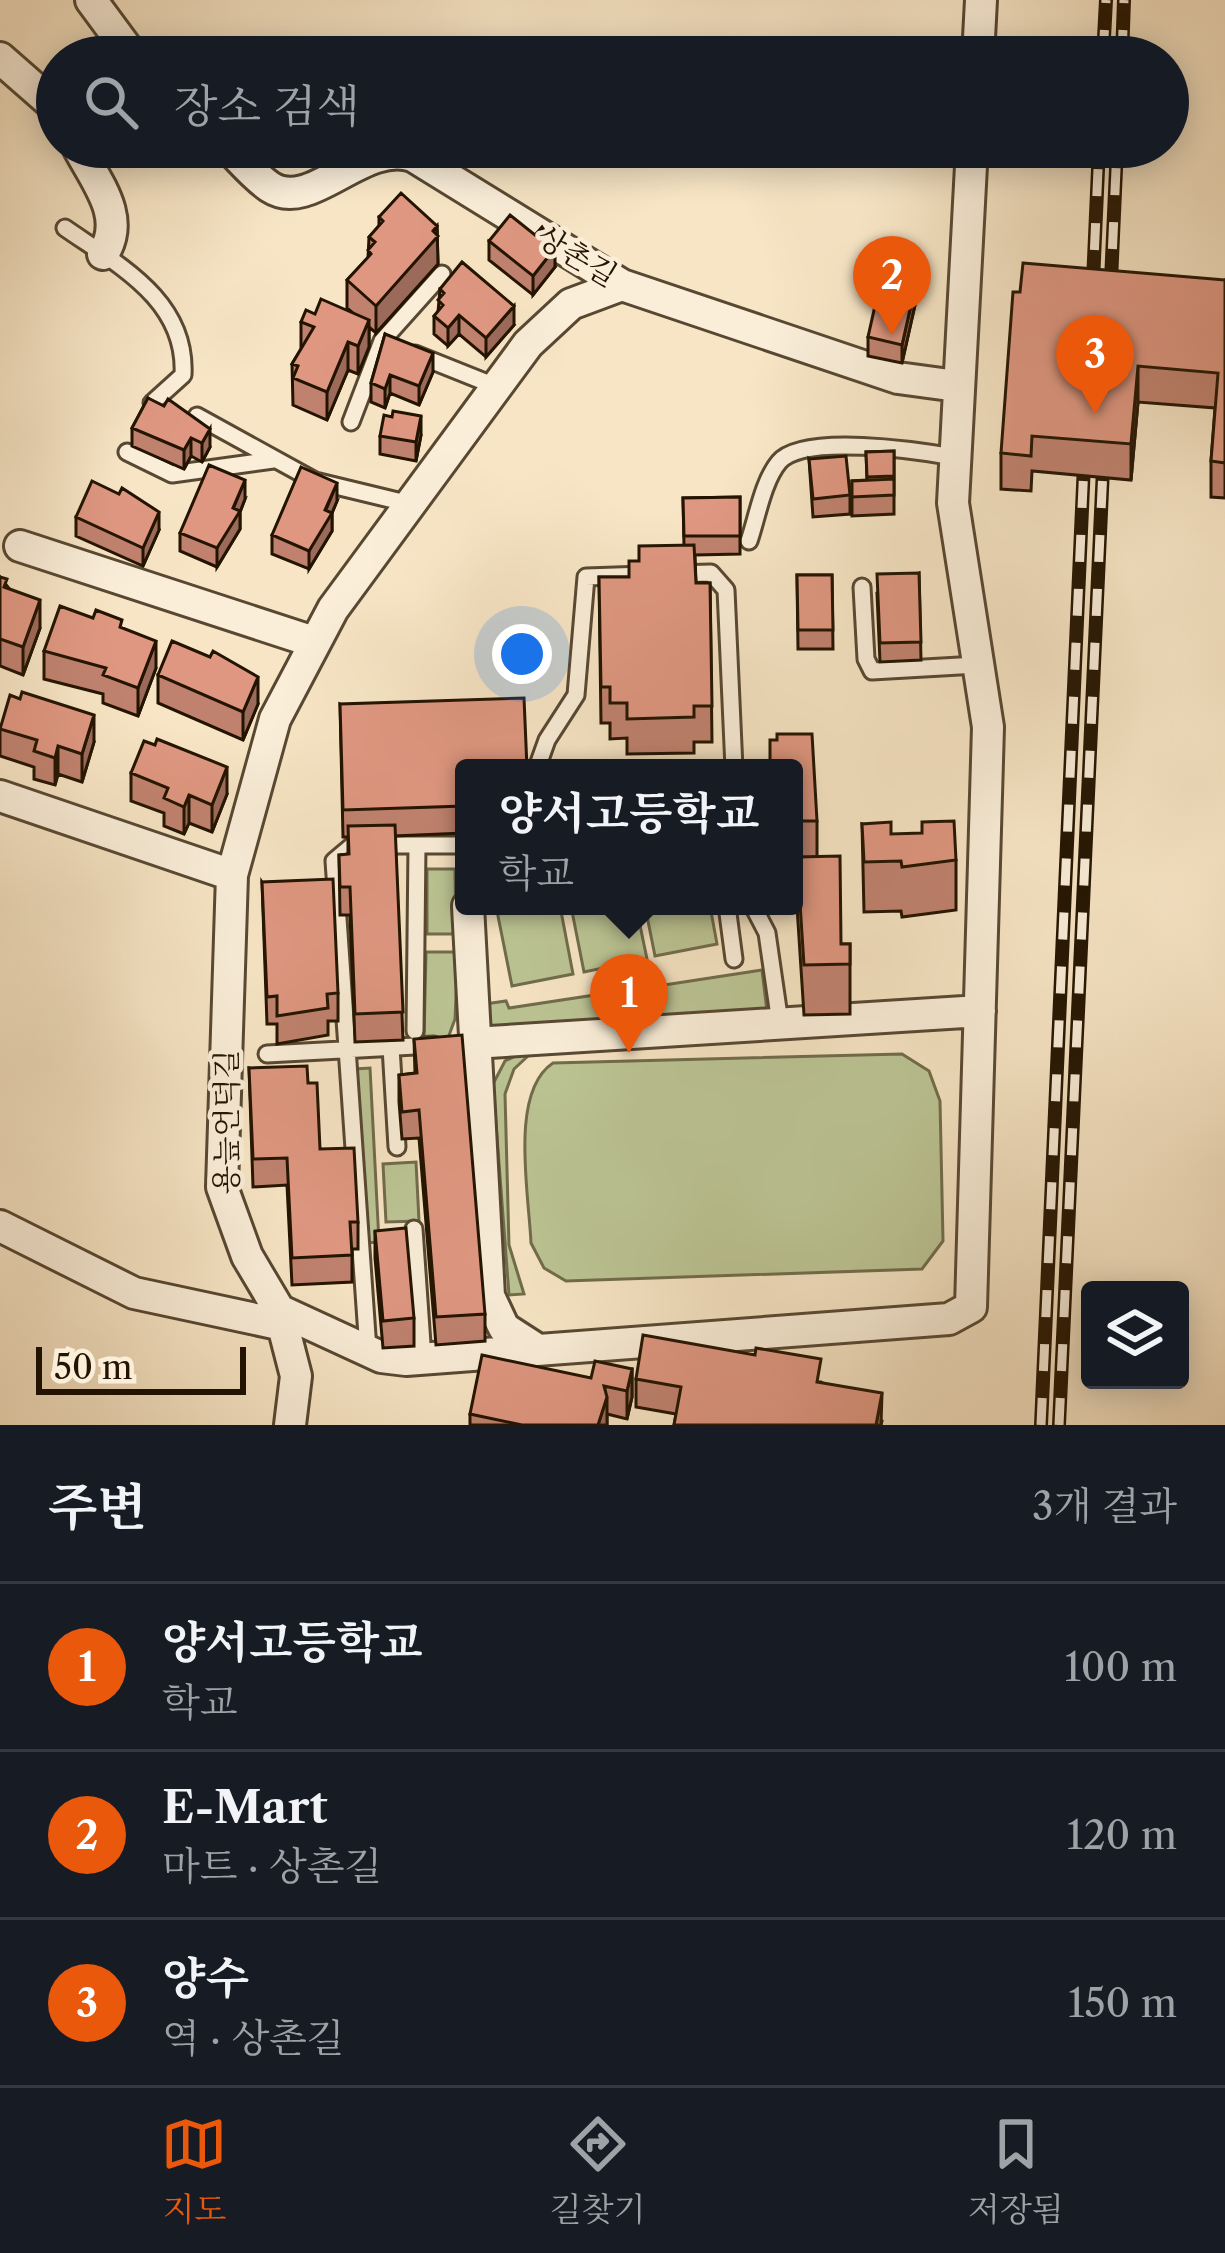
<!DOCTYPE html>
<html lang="ko">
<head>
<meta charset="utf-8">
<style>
	:root { --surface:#171b24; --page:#242831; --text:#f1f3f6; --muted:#9ea1a6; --line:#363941; --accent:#ea580c }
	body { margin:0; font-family:"Libre Caslon Text","Noto Serif KR",serif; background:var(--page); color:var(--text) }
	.controls { position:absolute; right:36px; bottom:36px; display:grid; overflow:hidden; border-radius:12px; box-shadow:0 6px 30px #0003 }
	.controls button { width:108px; height:108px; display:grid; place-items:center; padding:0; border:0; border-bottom:3px solid var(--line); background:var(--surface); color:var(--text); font:60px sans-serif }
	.scale { position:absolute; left:36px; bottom:30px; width:210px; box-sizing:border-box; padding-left:12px; border:6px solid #231401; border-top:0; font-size:33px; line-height:42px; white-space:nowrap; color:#231401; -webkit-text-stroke:9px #faeed9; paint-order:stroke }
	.you { position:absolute; left:522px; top:654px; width:42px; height:42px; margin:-30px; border:9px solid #fff; border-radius:50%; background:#1a73e8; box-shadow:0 0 0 18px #1a73e833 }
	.badge { display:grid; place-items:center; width:78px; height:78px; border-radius:50%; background:var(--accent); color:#fff; font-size:39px; font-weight:700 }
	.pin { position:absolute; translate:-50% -99px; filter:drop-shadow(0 3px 6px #0008) }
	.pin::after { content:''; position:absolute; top:63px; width:42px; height:36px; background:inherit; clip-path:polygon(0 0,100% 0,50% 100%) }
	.popup { position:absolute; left:455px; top:759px; width:348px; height:156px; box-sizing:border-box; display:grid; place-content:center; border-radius:12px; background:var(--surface); filter:drop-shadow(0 3px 9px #0005); font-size:39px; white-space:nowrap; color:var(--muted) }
	.popup b { font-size:45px; color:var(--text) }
	.popup::after { content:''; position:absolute; left:50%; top:100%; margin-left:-24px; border:24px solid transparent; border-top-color:var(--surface) }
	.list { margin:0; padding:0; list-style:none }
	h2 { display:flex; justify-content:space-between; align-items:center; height:156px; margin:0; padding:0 48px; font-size:51px }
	h2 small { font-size:39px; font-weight:400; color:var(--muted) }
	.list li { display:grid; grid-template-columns:78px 1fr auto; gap:36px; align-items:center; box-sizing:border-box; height:168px; padding:0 48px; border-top:3px solid var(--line) }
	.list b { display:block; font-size:45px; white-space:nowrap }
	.list p { margin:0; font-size:39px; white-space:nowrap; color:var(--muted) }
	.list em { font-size:39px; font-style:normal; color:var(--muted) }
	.icon { flex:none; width:66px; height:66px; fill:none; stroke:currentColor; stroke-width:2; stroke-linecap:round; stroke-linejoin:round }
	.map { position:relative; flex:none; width:1225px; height:1425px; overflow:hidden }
	.search { position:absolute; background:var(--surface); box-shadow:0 6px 30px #0003; left:36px; right:36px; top:36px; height:132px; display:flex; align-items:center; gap:30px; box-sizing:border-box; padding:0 42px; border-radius:66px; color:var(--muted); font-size:45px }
	.sheet { height:660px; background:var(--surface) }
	nav { display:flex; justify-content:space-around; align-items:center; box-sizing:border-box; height:168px; border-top:3px solid var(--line); background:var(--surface); font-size:33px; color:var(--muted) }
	nav a { display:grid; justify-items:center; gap:6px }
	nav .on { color:var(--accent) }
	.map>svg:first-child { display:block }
	.green { fill:#bcc595; stroke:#706c4b; stroke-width:3 }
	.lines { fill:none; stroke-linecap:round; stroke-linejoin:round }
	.lane-casing { stroke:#584832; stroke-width:21 }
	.street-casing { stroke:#584832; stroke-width:36 }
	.lane { stroke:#faeed9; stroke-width:15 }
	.street { stroke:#faeed9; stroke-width:30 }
	.rail-casing { stroke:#231401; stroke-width:14 }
	.rail { stroke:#faeed9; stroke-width:9; stroke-dasharray:27; stroke-linecap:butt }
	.wall { fill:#c0826f; stroke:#231401; stroke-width:3 }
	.shaded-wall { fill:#9c6a5a; stroke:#231401; stroke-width:3 }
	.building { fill:#df9781; stroke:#231401; stroke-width:3 }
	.labels { text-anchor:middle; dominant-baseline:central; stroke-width:9; stroke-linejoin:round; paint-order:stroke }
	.street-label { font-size:30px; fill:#231401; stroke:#faeed9 }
</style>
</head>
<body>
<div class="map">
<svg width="1225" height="1425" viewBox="0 0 1225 1425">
	<rect width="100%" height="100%" fill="#f7e5c5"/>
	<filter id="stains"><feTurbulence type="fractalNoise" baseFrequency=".00167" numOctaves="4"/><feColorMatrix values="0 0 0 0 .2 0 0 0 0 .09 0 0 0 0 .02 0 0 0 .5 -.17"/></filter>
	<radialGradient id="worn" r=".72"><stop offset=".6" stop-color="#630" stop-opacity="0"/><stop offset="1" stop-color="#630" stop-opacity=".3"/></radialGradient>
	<path class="green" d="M427 869H455L456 934H427Z
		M496 906H560L573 974 512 986Z
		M571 906H636L647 959 584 972Z
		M645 906H710L717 944 655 956Z
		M426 952H458L455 1019 448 1038H424Z
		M762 970 767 1011 644 1022 638 989Z
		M621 991 627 1025 481 1035 478 1005 506 1001 509 1008Z
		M541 1044 514 1069 505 1094 509 1245 524 1294 509 1295 493 1084 505 1061Z
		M902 1054 929 1071 940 1101 943 1241 922 1269 566 1281 544 1268 531 1243C529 1194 509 1092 553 1063Z
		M370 1068 379 1242 365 1243 355 1069Z
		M416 1162 419 1221 386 1222 383 1164Z"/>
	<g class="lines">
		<g class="lane-casing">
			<path id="lane" d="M65 228C118 265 187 300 183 375L152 403
				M415 354 495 386
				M197 416 315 481 406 503
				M351 422 382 341 442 274
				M127 452 172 474 273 460
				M749 541C757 518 763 481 779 462 803 433 920 451 954 457
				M675 574 711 573 726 590 734 768
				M862 587 866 659 872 671 977 665
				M537 768 547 740 576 695 586 577 645 575
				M727 906 734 959
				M753 906 767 933 780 1023
				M415 1031 417 845
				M391 1047 397 1147
				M267 1054 434 1045
				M414 1229 423 1358
				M368 1350 334 861 353 845H464"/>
		</g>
		<g class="street-casing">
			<path id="street" d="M91 0 133 57
				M978 57 981 0
				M0 58 57 108
				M78 147C96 182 127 217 103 254
				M228 147C241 160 255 177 270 187 311 214 362 139 413 156L622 285 898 378 957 386
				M20 546 314 642
				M0 796 232 875
				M468 906 489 1296 504 1328 535 1348
				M473 1043 980 1011
				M0 1226 134 1293 283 1325
				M279 1310 381 1357 406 1360 949 1319 971 1307 988 727 953 503 972 147
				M290 1425 296 1376 279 1310 247 1256 222 1187 232 875 275 719 333 609 528 344 571 304 622 285"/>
		</g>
		<use href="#lane" class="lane"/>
		<use href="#street" class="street"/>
		<g class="rail-casing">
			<path id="rail" d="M1103 57 1106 0
				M1122 57 1124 0
				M1110 303 1117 147
				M1092 304 1099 147
				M1041 1425 1085 442
				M1059 1425 1104 447"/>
		</g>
		<use href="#rail" class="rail"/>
	</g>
	<path class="wall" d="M379 217 437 226 438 264 376 333 369 327V347L358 374 348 370 327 420 293 405 292 364 301 349V322L315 314 353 313 347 308V280L368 258 369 237 379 226Z
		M489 241 555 267 533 295 489 260Z
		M1225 280V498L1211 497V461L1215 408 1138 402 1131 480 1032 471 1031 491 1001 489V453Z
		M440 289 514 325 486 357 459 334 448 346 434 334V316L438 312Z
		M917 296 902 363 868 356V337Z
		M385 334 433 372 419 405 390 393 385 408 371 402V383Z
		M148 398 210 447 202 462 191 456 184 469 132 446V428Z
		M392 417 421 435 416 461 380 454V436Z
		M894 451V514L852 516V481L867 480 866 452Z
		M809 459 850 495V514L813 517Z
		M740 497V554L695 555 696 583H710L712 742H694V753L627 754V738L610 739V723H601L599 577H629L639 561 684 546 683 498Z
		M245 499 240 512V529L217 567 180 551V533Z
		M337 501 332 513V531L309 569 272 554V535Z
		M76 517 159 530 143 566 76 536Z
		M919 573 921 660 880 662 877 593Z
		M797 575H832L833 649H798Z
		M0 577 40 628 23 675 0 666Z
		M122 628 156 668 138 716 103 703V694L44 679V651Z
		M158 675 258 704 243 740 158 703Z
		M340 704 464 768V833L395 836 403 1040 355 1042 350 915H340L339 855 348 854V837H343Z
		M0 728 94 742 82 782 58 774 55 785 34 779V767L0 756Z
		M794 768 817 821V857L841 944H850V1014L804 1015 797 907V871H794Z
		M131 773 227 794 212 832 189 823 184 834 164 826V813L131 801Z
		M862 824 956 860V910L902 917 901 911 864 912Z
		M262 882 338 993V1021H328V1035L277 1044V1024H267Z
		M414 1039 485 1314V1341L436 1345 419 1138 402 1139 399 1102V1075L415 1073Z
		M249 1068 308 1083 320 1149 358 1222V1249H352V1282L292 1285 287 1185 253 1187Z
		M375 1231 414 1318V1346L383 1348 375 1258Z
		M632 1369V1397L627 1419 607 1414V1425H470V1414L591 1378Z
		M636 1379 821 1382 882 1421 881 1425H674L676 1414 636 1407Z"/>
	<path class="shaded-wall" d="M437 226 438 264 376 333V306Z
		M555 248V267L533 295V276Z
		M917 278V296L902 363V345Z
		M514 306V325L486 357V338Z
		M459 315V334L448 346V328Z
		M369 320V347L358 374V346Z
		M348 342V370L327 420V392Z
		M433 353V372L419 405V386Z
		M1138 366V402L1131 480V444Z
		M390 375V393L385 408V389Z
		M421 416V435L416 461V442Z
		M210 429V447L202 462V443Z
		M191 438V456L184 469V450Z
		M245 480V499L240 512V529L217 567V548Z
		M337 483V501L332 513V531L309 569V551Z
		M159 512V530L143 566V548Z
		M40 600V628L23 675V647Z
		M156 641V668L138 716V688Z
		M258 677V704L243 740V712Z
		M94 715V742L82 782V754Z
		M58 746V774L55 785V758Z
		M227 767V794L212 832V805Z
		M189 795V823L184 834V807Z
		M632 1369V1397L627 1419V1391Z
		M882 1393 881 1425H876Z
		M607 1397V1425H598Z"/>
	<path class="building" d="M401 193 437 226 433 231 438 236 376 306 347 280 371 254 368 250 375 242 369 237 383 221 379 217Z
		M510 215 535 235 542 227 555 248 533 276 489 241Z
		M462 262 514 306 486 338 459 315 448 328 434 316 443 305 438 300 444 293 440 289Z
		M1023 263 1225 280V463L1211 461 1218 373 1138 366 1131 444 1032 436 1031 456 1001 453 1013 292H1020Z
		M883 270 917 278 902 345 868 337Z
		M321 299 369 320 358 346 348 342 327 392 293 378 298 366 292 364 314 327 301 322 306 310 315 314Z
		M385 334 433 353 419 386 390 375 385 389 371 383Z
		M148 398 164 406 168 399 210 429 202 443 191 438 184 450 132 428Z
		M393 411 421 416 416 442 380 436 384 415 392 417Z
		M894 451V476L867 477 866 452Z
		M846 456 850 495 813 499 809 459Z
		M209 465 245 480 233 508 240 511 217 548 180 533Z
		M301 467 337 483 325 510 332 513 309 551 272 535Z
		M894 479V495L852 497V481Z
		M92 481 119 494 122 488 159 512 143 548 76 517Z
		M740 497V536H684L683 498Z
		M694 545 696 583H710L712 706H694V717L627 719V703H610V687H601L599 577H629V561H639V546Z
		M919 573 921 642 880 643 877 574Z
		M797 575H832L833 630H798Z
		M0 577 7 579 4 587 40 600 23 647 0 639Z
		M60 606 93 618 96 610 122 620 120 627 156 641 138 688 103 675 106 668 44 651Z
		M172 641 210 657 213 651 258 677 243 712 158 675Z
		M22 692 94 715 82 754 58 746 55 758 34 751 37 740 0 729 10 695 20 699Z
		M524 698 527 768H464V806L343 810 340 704Z
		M777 734H812L817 821H794V768H770V740H777Z
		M157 739 227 767 212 805 189 795 184 807 164 798 168 788 131 773 144 741 155 745Z
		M954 821 956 860 902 867 901 861 864 862 862 824 891 822V834L922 833V822Z
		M395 825 403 1012 355 1014 350 887H340L339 855 349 854 348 826Z
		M840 856 841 944H850V964L804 965 797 857Z
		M333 879 338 993 327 994 328 1008 277 1016V996L267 997 262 882Z
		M462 1035 485 1314 436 1317 419 1110 402 1112 399 1075 417 1073 414 1039Z
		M307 1066 308 1083H317L320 1149 354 1148 358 1222H350L352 1255 292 1258 287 1158 253 1159 249 1068Z
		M406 1228 414 1318 383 1321 375 1231Z
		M643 1335 755 1355 756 1348 821 1359 817 1382 882 1393 876 1425H674L681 1387 636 1379Z
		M482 1355 591 1378 595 1361 632 1369 627 1391 604 1386 607 1397 598 1425H522L470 1414Z"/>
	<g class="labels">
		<g class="street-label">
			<text transform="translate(577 256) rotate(31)">상촌길</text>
			<text transform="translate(226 1122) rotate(-90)">용늪언덕길</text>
		</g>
	</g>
	<rect width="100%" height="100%" filter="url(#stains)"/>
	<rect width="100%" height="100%" fill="url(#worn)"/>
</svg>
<div class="controls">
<button><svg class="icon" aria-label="layers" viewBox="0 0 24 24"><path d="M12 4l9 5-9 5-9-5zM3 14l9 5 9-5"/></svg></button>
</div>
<div class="scale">50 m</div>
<div class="you"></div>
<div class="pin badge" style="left:629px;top:1053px">1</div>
<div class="popup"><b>양서고등학교</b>학교</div>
<div class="pin badge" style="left:892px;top:335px">2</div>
<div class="pin badge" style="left:1095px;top:414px">3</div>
<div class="search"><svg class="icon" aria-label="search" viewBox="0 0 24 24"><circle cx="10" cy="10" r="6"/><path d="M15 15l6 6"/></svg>장소 검색</div>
</div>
<section class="sheet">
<h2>주변<small>3개 결과</small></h2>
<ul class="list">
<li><span class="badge">1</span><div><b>양서고등학교</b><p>학교</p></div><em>100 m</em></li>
<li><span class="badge">2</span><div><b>E-Mart</b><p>마트 · 상촌길</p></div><em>120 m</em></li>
<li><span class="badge">3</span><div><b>양수</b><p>역 · 상촌길</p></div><em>150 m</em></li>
</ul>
</section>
<nav>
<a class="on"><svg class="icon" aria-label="map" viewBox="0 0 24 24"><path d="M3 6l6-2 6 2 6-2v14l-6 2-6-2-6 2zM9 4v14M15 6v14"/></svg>지도</a>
<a><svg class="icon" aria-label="directions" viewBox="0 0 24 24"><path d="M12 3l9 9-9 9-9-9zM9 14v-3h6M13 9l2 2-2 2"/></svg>길찾기</a>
<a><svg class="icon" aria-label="saved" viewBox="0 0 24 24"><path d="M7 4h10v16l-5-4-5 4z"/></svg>저장됨</a>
</nav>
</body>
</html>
